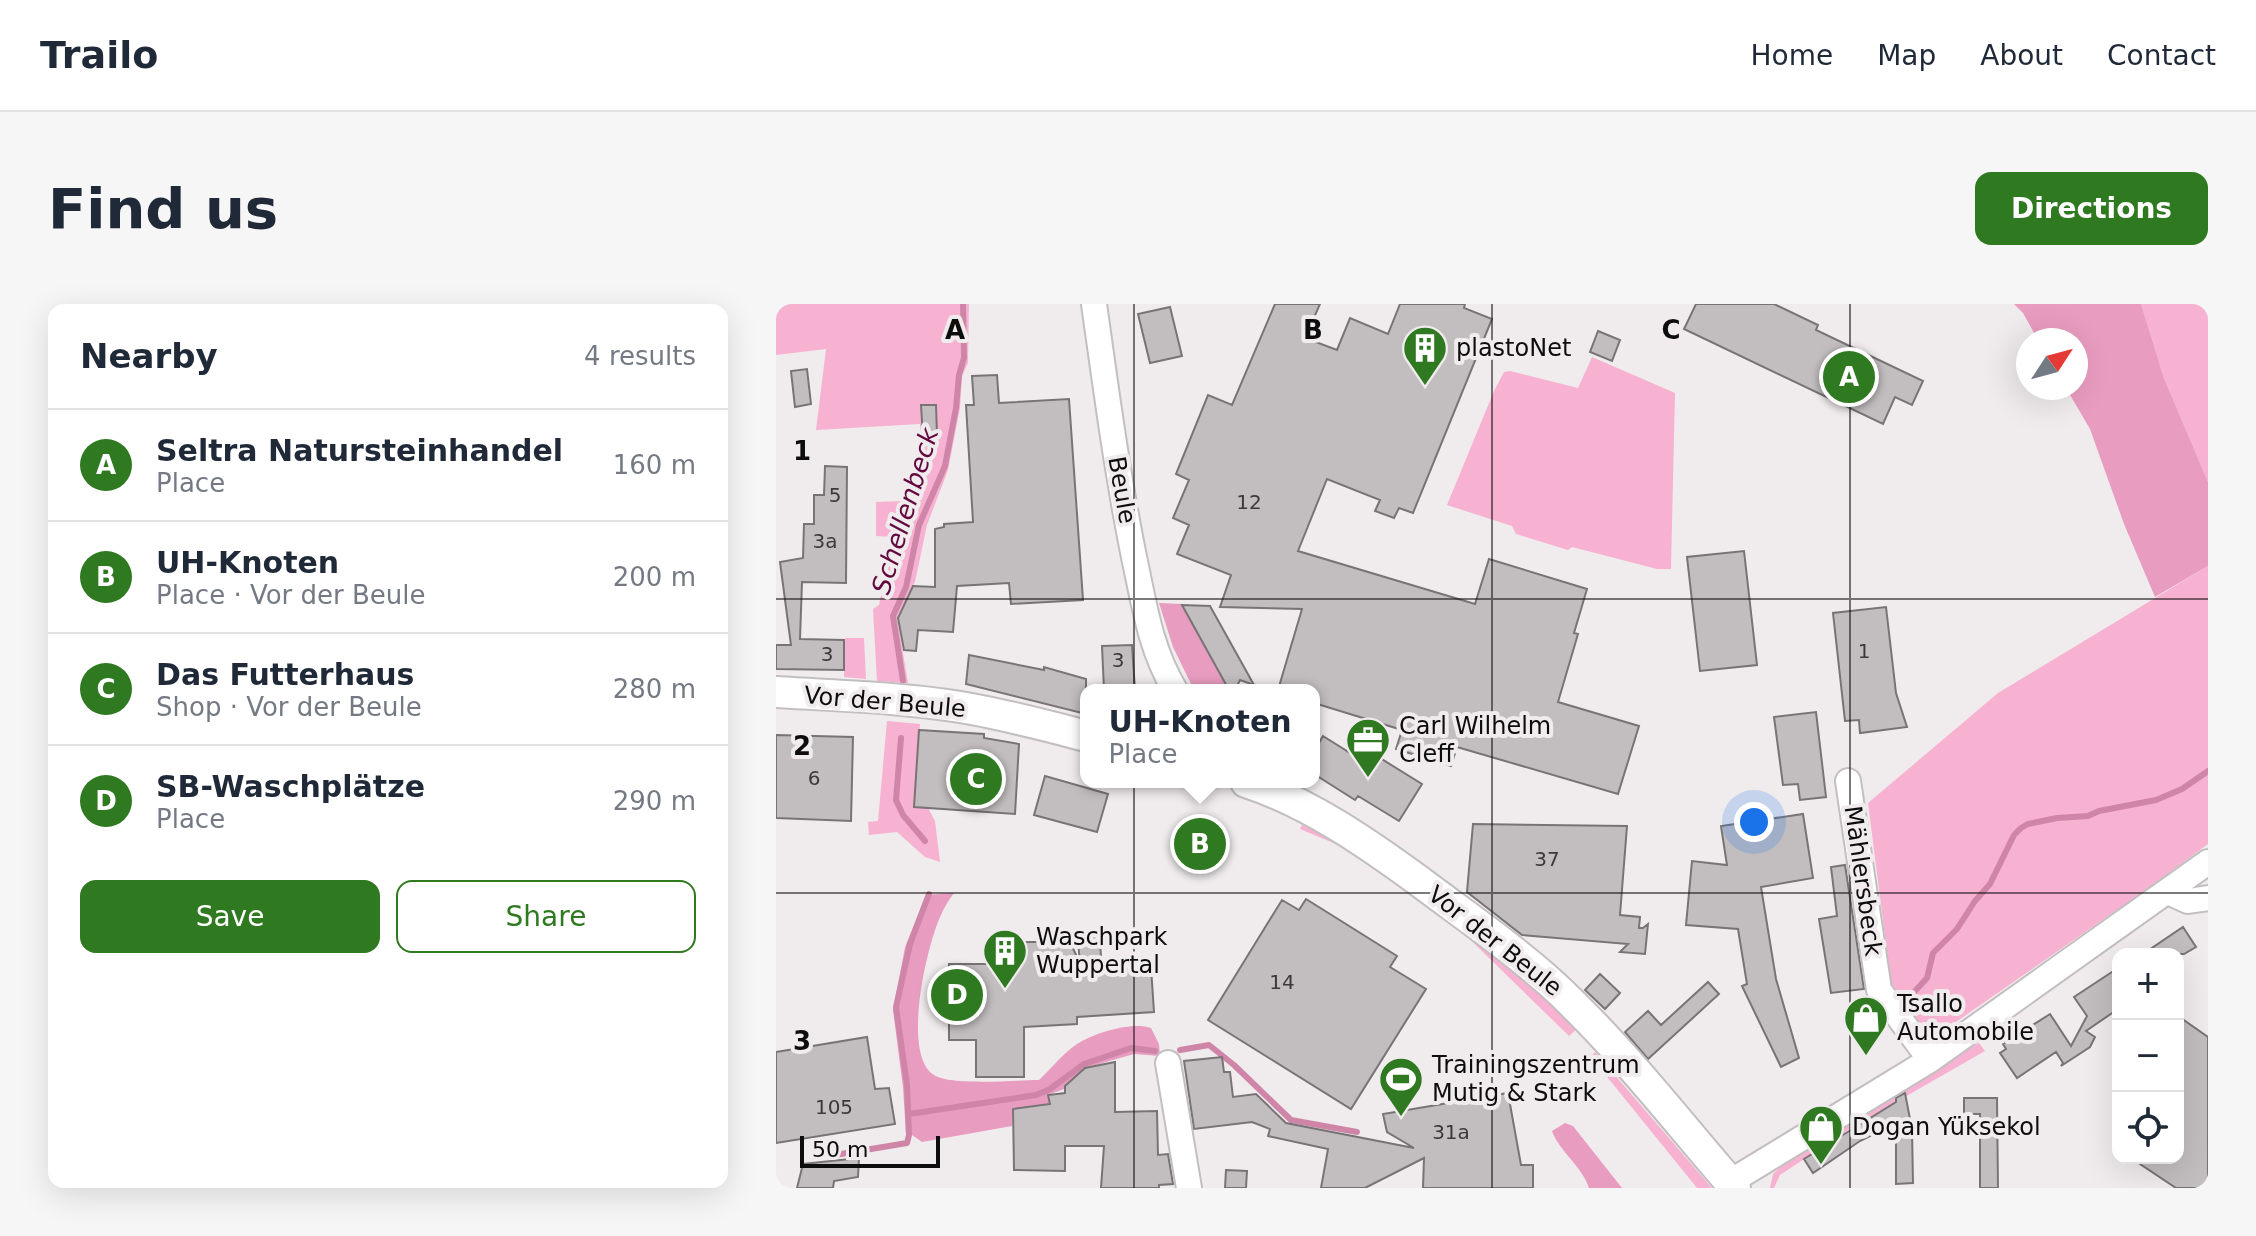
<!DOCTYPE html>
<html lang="en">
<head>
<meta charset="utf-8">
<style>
	:root { --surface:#fff; --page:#f6f6f7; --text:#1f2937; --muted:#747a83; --line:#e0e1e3; --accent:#2f7920 }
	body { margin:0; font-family:"DejaVu Sans",sans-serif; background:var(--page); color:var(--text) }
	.controls { position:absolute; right:24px; bottom:24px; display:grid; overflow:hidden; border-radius:16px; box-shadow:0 8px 32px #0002 }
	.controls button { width:72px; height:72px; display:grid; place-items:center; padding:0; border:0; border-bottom:2px solid var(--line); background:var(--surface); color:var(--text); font:40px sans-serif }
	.compass { position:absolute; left:1240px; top:24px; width:72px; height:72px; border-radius:50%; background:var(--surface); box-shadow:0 8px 32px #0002; rotate:54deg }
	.scale { position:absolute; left:24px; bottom:20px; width:140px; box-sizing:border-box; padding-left:8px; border:4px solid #0e0d0d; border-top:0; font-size:22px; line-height:28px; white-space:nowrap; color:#0e0d0d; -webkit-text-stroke:6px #f0ecee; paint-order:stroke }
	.you { position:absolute; left:978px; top:518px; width:28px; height:28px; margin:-20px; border:6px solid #fff; border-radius:50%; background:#1a73e8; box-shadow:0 0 0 12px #1a73e833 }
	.badge { display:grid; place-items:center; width:52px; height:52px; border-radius:50%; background:var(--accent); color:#fff; font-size:26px; font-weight:700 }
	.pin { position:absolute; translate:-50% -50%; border:4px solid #fff; box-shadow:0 2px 8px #0006 }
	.popup { position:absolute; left:304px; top:380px; width:240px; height:104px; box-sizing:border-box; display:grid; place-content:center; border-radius:16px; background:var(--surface); filter:drop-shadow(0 2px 6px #0005); font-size:26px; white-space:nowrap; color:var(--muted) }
	.popup b { font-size:30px; color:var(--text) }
	.popup::after { content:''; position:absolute; left:50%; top:100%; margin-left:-16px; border:16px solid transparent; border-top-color:var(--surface) }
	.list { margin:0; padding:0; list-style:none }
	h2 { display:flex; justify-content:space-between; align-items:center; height:104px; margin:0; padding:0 32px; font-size:34px }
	h2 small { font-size:26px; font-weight:400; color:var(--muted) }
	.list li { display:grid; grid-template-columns:52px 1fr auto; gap:24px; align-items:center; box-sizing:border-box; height:112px; padding:0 32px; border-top:2px solid var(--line) }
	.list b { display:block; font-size:30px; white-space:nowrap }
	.list p { margin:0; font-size:26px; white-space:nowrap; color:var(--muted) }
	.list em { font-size:26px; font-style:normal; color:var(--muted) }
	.actions { display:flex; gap:16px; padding:24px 32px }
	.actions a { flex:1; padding:18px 0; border:2px solid var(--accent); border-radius:16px; text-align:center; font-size:28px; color:var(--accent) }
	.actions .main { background:var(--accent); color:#fff }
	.icon { flex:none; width:44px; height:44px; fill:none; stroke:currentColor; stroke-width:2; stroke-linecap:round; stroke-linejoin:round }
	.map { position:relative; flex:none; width:1432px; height:884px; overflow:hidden; border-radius:16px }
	header { display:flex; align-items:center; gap:48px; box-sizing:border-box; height:112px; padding:0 40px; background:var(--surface); border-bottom:2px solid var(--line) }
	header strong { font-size:38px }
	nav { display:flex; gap:44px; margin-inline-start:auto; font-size:28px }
	.intro { display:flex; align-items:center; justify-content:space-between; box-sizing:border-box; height:192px; padding:0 48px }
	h1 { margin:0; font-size:56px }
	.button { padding:20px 36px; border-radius:16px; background:var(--accent); color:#fff; font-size:28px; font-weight:700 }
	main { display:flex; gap:48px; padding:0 48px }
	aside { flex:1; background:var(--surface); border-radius:16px; box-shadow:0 8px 32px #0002 }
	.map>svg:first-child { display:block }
	.green { fill:#f7b1d1 }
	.forest { fill:#e89cbf }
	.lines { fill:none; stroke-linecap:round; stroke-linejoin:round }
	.stream { stroke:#cf85a7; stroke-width:6 }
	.building { fill:#c2bec0; stroke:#787476; stroke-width:2 }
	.minor-casing { stroke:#c3bfc1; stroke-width:28 }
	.major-casing { stroke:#c3bfc1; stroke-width:34 }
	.minor { stroke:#fff; stroke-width:24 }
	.major { stroke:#fff; stroke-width:30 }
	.grid { fill:none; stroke:#0e0d0d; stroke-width:2; stroke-opacity:0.55 }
	.labels { text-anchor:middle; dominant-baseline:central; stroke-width:8; stroke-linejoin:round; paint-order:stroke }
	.number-label { font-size:20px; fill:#3b393a }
	.poi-label { font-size:24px; fill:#0e0d0d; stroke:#f0ecee; text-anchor:start }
	.street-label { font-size:24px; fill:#0e0d0d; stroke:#f0ecee }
	.water-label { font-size:26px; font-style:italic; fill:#62083e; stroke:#f0ecee }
	.grid-label { font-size:26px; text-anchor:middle; font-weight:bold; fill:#0e0d0d; stroke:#f0ecee; stroke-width:8; stroke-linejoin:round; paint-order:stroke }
</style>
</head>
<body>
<header>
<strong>Trailo</strong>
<nav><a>Home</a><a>Map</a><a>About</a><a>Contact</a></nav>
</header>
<div class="intro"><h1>Find us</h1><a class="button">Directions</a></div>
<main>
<aside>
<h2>Nearby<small>4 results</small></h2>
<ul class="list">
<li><span class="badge">A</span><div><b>Seltra Natursteinhandel</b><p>Place</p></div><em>160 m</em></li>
<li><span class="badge">B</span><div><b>UH-Knoten</b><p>Place · Vor der Beule</p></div><em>200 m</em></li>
<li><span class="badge">C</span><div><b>Das Futterhaus</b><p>Shop · Vor der Beule</p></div><em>280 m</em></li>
<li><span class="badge">D</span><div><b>SB-Waschplätze</b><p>Place</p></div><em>290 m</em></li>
</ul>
<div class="actions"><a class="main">Save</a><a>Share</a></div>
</aside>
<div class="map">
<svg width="1432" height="884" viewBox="0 0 1432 884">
	<rect width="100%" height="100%" fill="#f0ecee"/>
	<path class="green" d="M0 0H193L192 59 186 72 184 104 172 166 151 221 139 278 121 313 132 379 101 377 97 305 103 301 117 233 100 232V198L126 197 144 164V120L40 126 50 45 0 51Z
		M1365 0H1432V178L1388 74Z
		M816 53 899 89 895 265H881L796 243 792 246 740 230 736 222 671 201 718 87 728 68 734 67 802 84Z
		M1432 262V540L1371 585 1154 736 1115 679 1092 499 1222 389Z
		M69 334H88L90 375 68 373Z
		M111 417 144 420 138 502 152 504 159 517 164 558 149 553 121 528 93 531 92 518 102 517Z
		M526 521 542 527 665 604 803 723 793 732 673 615 567 543 524 525Z
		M1203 739 1209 747 1078 822 1004 871 998 884H994L997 870 1011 857Z
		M819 748 936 884H921L815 753Z"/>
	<path class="forest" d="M1238 0H1365L1388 74 1432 178V262L1379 293 1348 220 1314 125 1290 84H1300V36H1262L1247 9Z
		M383 299 406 300 453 386H418L397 343Z
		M178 589C173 596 168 603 165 611 151 640 125 751 158 771 174 782 241 776 263 776 275 765 287 749 301 740 318 729 356 717 375 724L383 740 384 752 358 750 309 764 288 785 272 791 274 800 236 805V822L146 838 136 831 130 830 127 784 117 706 129 643 150 591Z
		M789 819 797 822 846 884H813C806 862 783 847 776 827Z"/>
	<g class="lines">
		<path class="stream" d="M127 377 117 312 130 283 143 221 169 162 180 104 183 71 188 54 187 0
			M125 434 120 496 127 511 149 537
			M1130 697 1151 674 1157 649 1181 625 1199 597 1214 580 1238 531 1245 524 1252 520 1281 514 1312 512 1323 507 1380 496 1406 485 1432 467
			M404 746 433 741 458 761 515 816 581 828
			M133 810 260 791 274 785 308 760 355 744 379 747
			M59 851 131 839 133 831 131 781 120 703 134 640 153 590"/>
	</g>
	<path class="building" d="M499 0H544L529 34 561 46 574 14 612 30 624 0H689L688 4 716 15 637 209 623 204 618 214 599 207 604 196 551 175 522 247 699 300 713 255 811 285 798 329 802 330 782 398 863 422 842 490 681 443 675 462 620 445 626 426 538 399V386H502L526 305 444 303 455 271 401 250 413 221 397 214 413 176 400 170 432 91 456 101Z
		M920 0H998L1042 21 1040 26 1147 77 1136 101 1119 93 1107 120 908 25Z
		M394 3 406 52 374 59 362 10Z
		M822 27 844 36 836 57 814 48Z
		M31 65 35 100 19 103 15 67Z
		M221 71 223 99 293 95 307 296 235 300 233 279 181 282 177 328 142 326 140 347 128 346 122 314 137 282 159 283V225L168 223V220L197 218 190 101H198L196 72Z
		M145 101H160L161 131 147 133Z
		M49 162 71 163 70 279 26 278 24 335 68 336V366L0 365V341H15L4 258 27 254 28 220H38V191H48Z
		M968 247 981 361 924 367 911 253Z
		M406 301 434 302 478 381 464 376 459 386H453Z
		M1110 303 1120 389 1131 423 1084 429 1083 416 1069 417 1057 309Z
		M356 341 359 386H328L326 342Z
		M193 351 268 366V363L310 375V410L190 380Z
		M1040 408 1050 493 1024 496 1022 480 1007 481 998 413Z
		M143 426 208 430V434L243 440 239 510 138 503Z
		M0 431 77 433 75 517 0 514Z
		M547 432 598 464 604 454 646 480 623 517 582 492 579 496 538 470V436L543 439Z
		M269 472 332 490 321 528 258 511Z
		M1027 510 1037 574 985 583 1000 675 1023 754 1005 763 966 682 971 680 962 625 910 621 916 557 951 561 945 522Z
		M697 520 851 522 844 611 864 613 863 624H867L872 620 869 650 844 648 852 640 746 631 691 588Z
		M1069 561 1088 685 1055 689 1043 615 1061 612 1055 563Z
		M530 595 621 652 614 663 650 685 575 805 432 716 506 596 523 606Z
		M1407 623 1420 643 1408 650H1367Z
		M323 625 326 666 375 663 378 708 301 713V720L248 723V773H200V736H173V660H210V647H234V638H266V629L289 628 304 659 301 627Z
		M1342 664V705L1310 727 1319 733 1314 743 1285 762 1287 759 1280 748 1241 774 1224 749 1230 745 1227 740 1274 710 1295 742 1311 712 1298 693Z
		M824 670 844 689 829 705 809 686Z
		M932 678 943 690 872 755 849 728 872 707 885 721Z
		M1402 712 1432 733V884H1400L1355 854H1402Z
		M91 733 99 785 113 784 119 820 0 839V748Z
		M446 753 448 768H454L457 793 480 790 510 819 638 844 611 828 607 810 732 789 745 861H757V884H647L648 854 589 884H545L552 845 492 832 494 825 476 818 418 825 408 757Z
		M339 758V808L381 807 382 851 392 850 397 880 383 881V884H325L328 842H289V867L238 866 237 805 274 800 272 791 289 789V782L309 764Z
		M1129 789 1136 825 1137 879 1120 880V819L1084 837 1037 869 1028 855 1120 798V794Z
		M1188 794H1221L1222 884H1204V810H1188Z
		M83 854 82 873 58 877 57 884H21L27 860Z
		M450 866 471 867 470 884H449Z"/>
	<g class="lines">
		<g class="minor-casing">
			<path id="minor" d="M318 0C330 85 341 169 358 253 368 299 374 345 399 386
				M1072 477 1103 686 1154 756
				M1392 588 1412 597 1432 594
				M392 759 413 884
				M954 878 1154 756 1432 558"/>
		</g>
		<g class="major-casing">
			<path id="major" d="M0 388C61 392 123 393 184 403 227 410 268 421 310 432
				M470 478C532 498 591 539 643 577 688 611 735 643 777 681 844 743 899 815 959 884"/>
		</g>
		<use href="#minor" class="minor"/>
		<use href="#major" class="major"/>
	</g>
	<path class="grid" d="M358 0V884M716 0V884M1074 0V884M0 295H1432M0 589H1432"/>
	<defs>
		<g id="building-pin" transform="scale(2.3)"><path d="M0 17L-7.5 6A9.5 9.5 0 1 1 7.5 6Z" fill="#2f7920" stroke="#f0ecee"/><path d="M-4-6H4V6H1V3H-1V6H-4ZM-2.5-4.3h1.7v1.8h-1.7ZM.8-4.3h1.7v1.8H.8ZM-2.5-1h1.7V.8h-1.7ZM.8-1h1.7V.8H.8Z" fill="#fff"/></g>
		<g id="office-pin" transform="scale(2.3)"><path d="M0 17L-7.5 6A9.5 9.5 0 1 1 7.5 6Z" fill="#2f7920" stroke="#f0ecee"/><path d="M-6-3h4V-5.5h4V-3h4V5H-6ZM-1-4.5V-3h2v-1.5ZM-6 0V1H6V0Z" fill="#fff"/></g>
		<g id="shop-pin" transform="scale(2.3)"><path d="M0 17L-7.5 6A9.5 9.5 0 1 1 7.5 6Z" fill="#2f7920" stroke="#f0ecee"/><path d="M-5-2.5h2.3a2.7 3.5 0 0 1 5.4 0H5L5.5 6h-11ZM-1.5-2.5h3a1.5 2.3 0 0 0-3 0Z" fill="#fff"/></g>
		<g id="stadium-pin" transform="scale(2.3)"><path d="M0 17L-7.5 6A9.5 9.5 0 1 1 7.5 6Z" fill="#2f7920" stroke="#f0ecee"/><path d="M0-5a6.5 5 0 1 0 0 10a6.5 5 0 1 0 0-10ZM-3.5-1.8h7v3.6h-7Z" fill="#fff"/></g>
	</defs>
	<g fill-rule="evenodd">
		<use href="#building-pin" x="649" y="44"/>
		<use href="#office-pin" x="592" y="436"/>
		<use href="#building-pin" x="229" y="647"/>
		<use href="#shop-pin" x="1090" y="714"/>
		<use href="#stadium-pin" x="625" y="775"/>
		<use href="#shop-pin" x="1045" y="823"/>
	</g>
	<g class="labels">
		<g class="number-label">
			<text x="59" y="191">5</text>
			<text x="473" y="198">12</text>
			<text x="49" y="237">3a</text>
			<text x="1088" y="347">1</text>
			<text x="51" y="350">3</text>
			<text x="342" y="356">3</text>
			<text x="38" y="474">6</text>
			<text x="771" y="555">37</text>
			<text x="506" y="678">14</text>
			<text x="58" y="803">105</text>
			<text x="675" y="828">31a</text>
		</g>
		<g class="poi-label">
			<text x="680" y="44">plastoNet</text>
			<text x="623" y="422">Carl Wilhelm<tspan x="623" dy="28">Cleff</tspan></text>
			<text x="260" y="633">Waschpark<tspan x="260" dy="28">Wuppertal</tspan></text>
			<text x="1121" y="700">Tsallo<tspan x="1121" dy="28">Automobile</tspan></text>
			<text x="656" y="761">Trainingszentrum<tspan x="656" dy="28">Mutig &amp; Stark</tspan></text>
			<text x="1076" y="823">Dogan Yüksekol</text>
		</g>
		<g class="street-label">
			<text transform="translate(346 186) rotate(80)">Beule</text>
			<text transform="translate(109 398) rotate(5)">Vor der Beule</text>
			<text transform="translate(1087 577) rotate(82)">Mählersbeck</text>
			<text transform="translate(719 637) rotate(38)">Vor der Beule</text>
		</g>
		<g class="water-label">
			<text transform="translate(129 207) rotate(-73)">Schellenbeck</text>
		</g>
	</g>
	<g class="grid-label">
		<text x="179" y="35">A</text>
		<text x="537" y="35">B</text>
		<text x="895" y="35">C</text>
		<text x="26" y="156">1</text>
		<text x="26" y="451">2</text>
		<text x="26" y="746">3</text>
	</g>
</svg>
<div class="controls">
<button>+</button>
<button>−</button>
<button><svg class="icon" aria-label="locate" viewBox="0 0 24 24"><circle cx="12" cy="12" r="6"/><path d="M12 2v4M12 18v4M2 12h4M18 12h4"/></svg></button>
</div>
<svg class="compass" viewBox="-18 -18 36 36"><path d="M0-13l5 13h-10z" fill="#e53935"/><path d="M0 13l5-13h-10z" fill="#747a83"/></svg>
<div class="scale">50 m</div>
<div class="you"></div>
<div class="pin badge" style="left:1073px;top:73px">A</div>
<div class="pin badge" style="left:424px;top:540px">B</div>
<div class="popup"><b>UH-Knoten</b>Place</div>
<div class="pin badge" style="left:200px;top:475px">C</div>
<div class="pin badge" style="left:181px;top:691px">D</div>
</div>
</main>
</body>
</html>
